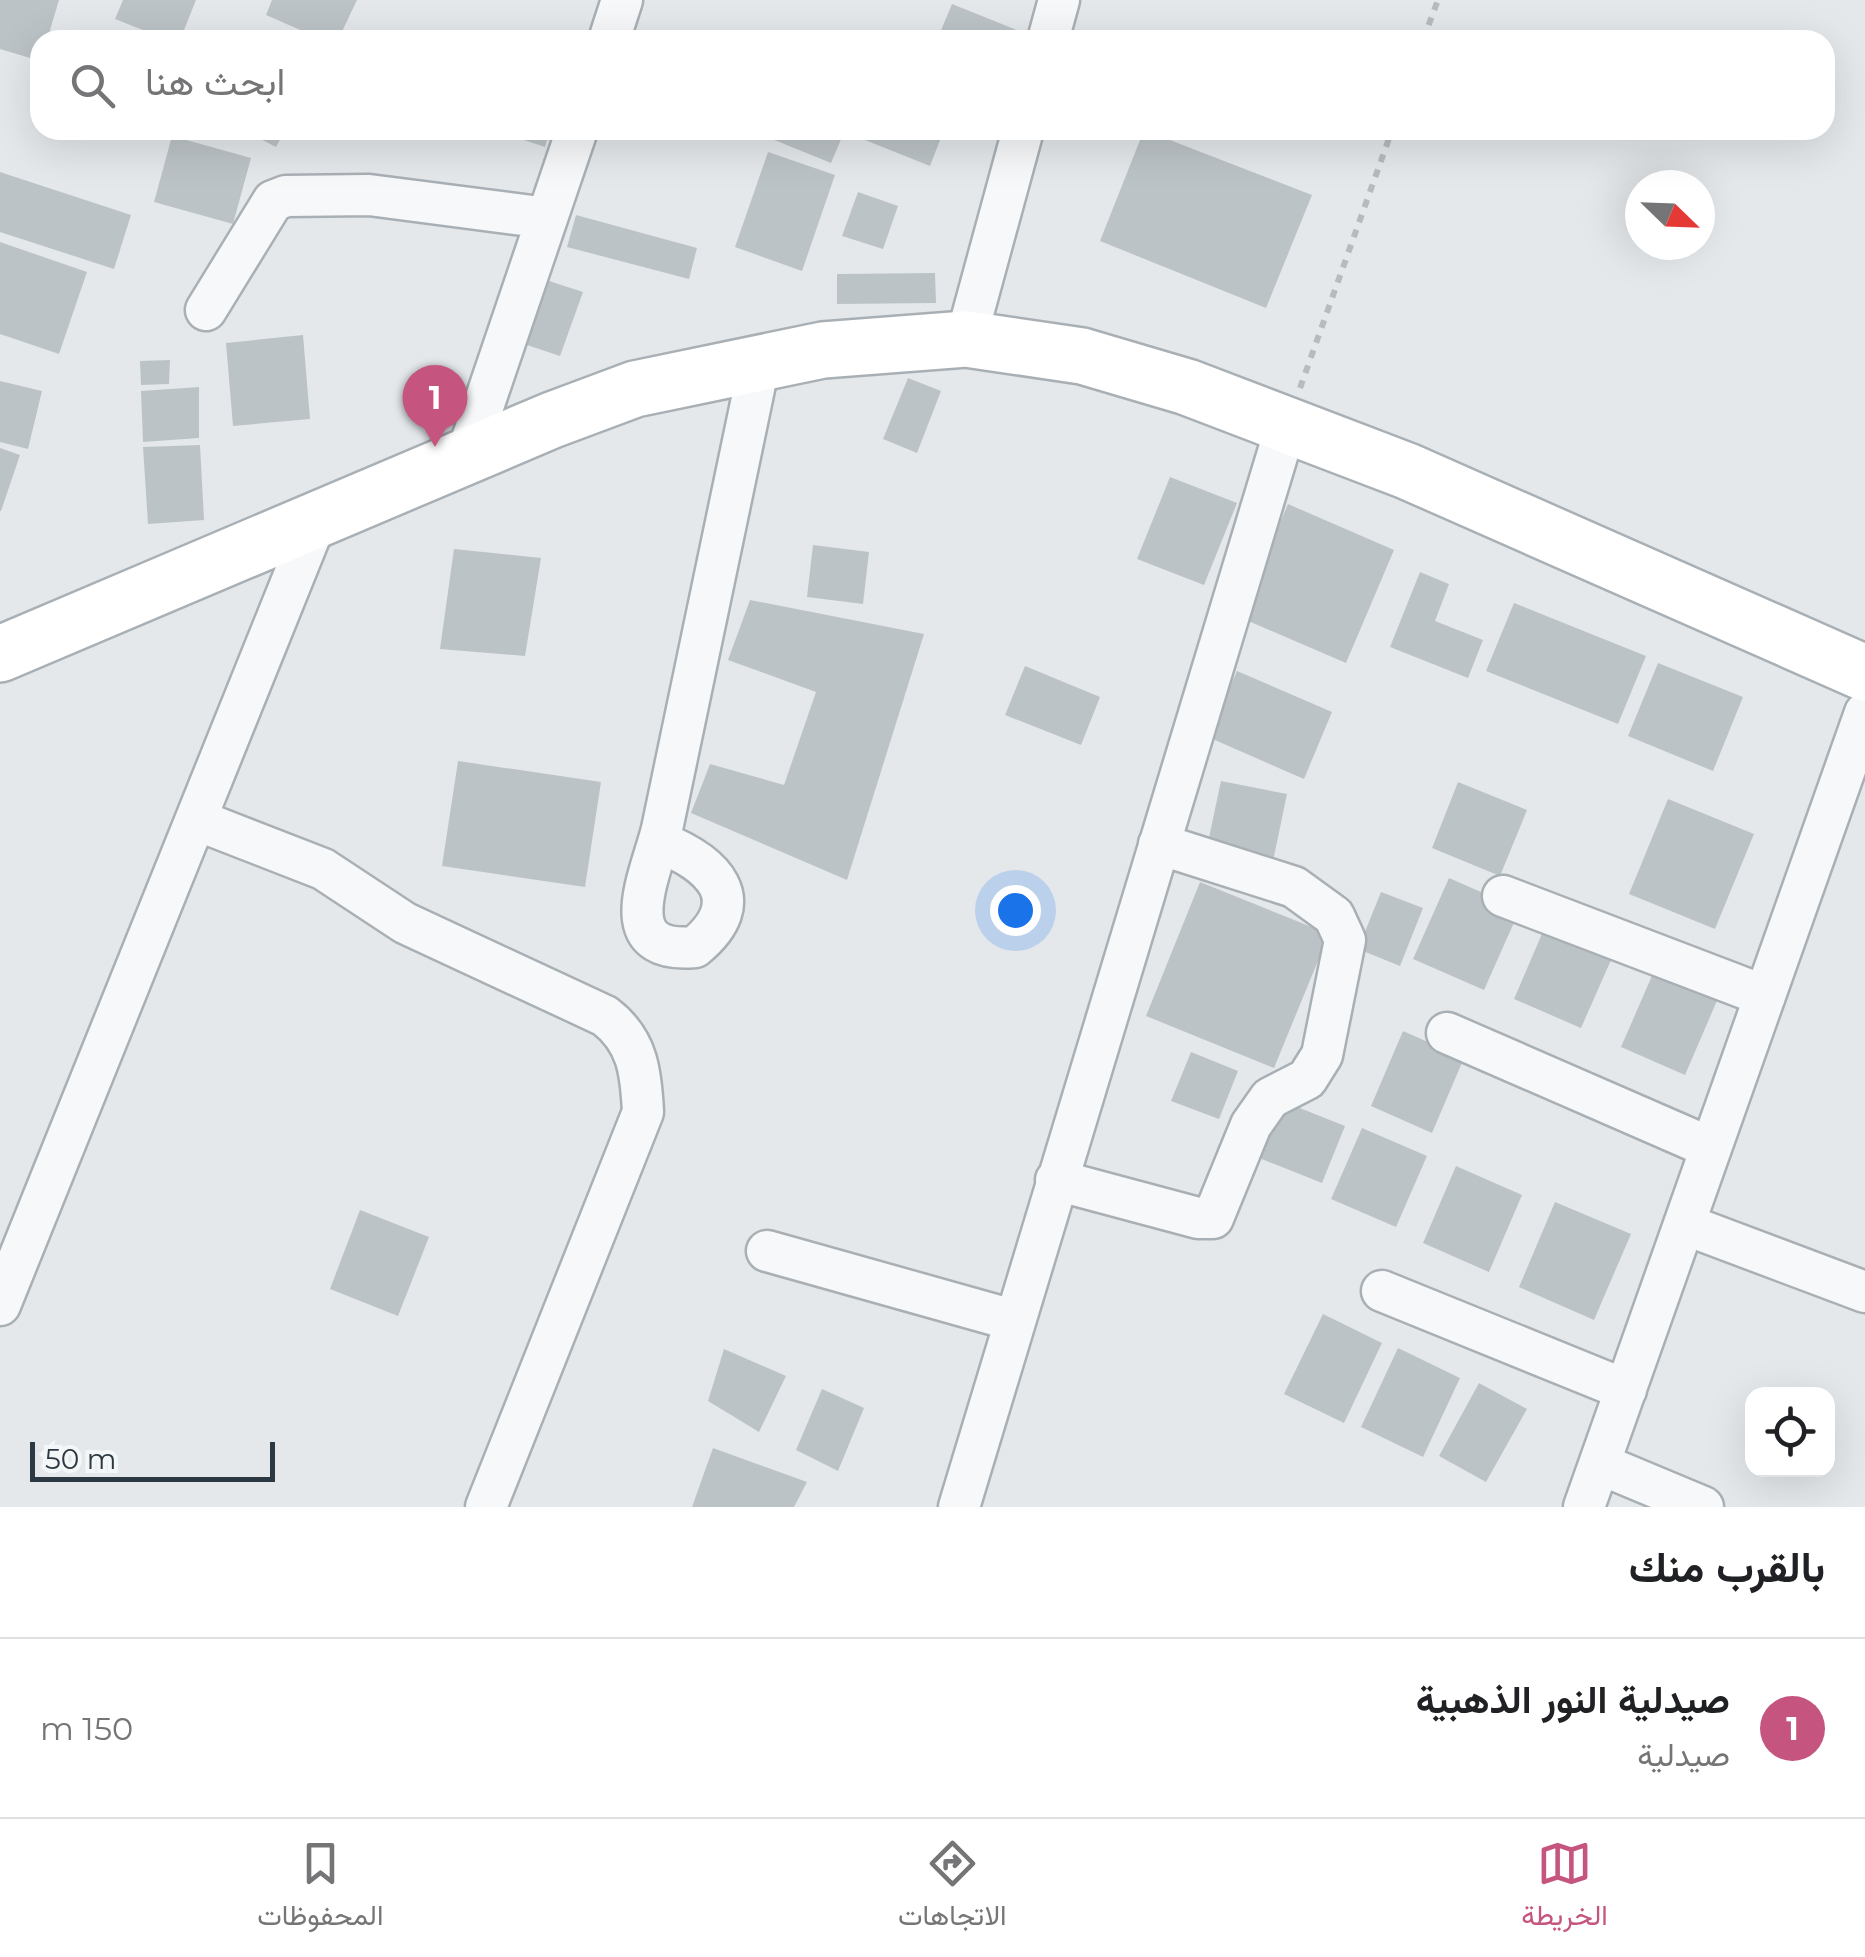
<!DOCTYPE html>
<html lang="ar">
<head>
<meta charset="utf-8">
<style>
	:root { --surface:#fff; --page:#f6f6f6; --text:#202124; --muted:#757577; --line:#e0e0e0; --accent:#c5557e }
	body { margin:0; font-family:Montserrat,Vazirmatn,sans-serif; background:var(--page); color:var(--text); direction:rtl }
	.controls { position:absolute; right:30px; bottom:30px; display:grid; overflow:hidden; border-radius:20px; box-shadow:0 10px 40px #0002 }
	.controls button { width:90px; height:90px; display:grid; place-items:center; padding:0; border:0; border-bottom:2px solid var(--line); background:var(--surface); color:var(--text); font:50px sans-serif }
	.compass { position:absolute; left:1625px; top:170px; width:90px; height:90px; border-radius:50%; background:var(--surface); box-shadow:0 10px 40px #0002; rotate:113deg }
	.scale { position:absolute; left:30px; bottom:25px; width:245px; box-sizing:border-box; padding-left:10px; border:5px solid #2d3942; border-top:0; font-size:28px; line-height:35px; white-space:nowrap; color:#2d3942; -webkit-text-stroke:8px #f4f7f8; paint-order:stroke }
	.you { position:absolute; left:1015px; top:910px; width:35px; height:35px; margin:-25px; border:8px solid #fff; border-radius:50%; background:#1a73e8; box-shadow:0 0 0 15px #1a73e833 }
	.badge { display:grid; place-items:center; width:65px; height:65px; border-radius:50%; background:var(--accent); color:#fff; font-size:32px; font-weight:700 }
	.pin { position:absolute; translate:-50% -82px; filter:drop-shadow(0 2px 5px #0008) }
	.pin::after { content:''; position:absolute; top:52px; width:35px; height:30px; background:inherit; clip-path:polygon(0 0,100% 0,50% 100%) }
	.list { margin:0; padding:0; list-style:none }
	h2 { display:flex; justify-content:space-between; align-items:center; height:130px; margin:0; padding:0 40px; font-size:42px }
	h2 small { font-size:32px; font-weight:400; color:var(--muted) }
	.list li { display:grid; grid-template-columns:65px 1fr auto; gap:30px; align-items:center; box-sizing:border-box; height:180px; padding:0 40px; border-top:2px solid var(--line) }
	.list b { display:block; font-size:38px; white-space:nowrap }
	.list p { margin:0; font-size:32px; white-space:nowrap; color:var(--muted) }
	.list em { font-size:32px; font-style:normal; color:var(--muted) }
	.icon { flex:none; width:55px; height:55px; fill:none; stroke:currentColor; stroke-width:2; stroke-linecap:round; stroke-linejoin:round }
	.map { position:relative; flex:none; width:1865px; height:1507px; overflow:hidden; direction:ltr }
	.search { position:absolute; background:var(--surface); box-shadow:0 10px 40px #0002; left:30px; right:30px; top:30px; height:110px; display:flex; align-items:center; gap:25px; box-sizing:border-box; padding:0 35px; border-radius:30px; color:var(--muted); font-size:38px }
	.sheet { height:310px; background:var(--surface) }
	nav { display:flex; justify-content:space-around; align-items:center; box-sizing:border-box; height:140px; border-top:2px solid var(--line); background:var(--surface); font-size:28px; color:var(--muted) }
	nav a { display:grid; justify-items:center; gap:5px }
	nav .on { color:var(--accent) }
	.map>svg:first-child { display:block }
	.building { fill:#bcc3c7 }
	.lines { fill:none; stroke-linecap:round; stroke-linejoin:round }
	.street-casing { stroke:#a9b0b5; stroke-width:45 }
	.secondary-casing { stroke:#a9b0b5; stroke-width:60 }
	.path { stroke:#b6bbbe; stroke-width:6; stroke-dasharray:8 8; stroke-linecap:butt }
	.street { stroke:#f7f8f9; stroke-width:40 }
	.secondary { stroke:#fff; stroke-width:55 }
</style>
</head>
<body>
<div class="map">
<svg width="1865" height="1507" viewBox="0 0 1865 1507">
	<rect width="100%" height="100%" fill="#e4e8eb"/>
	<path class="building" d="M0 0H59L47 40H40V61L0 49Z
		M123 0H196L180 40H168L115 19Z
		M272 0H357L338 40H323L266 15Z
		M952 4 1022 32 1019 40H937Z
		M243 130H285L276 147Z
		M494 130H550L545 147Z
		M764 130H845L831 163 762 135Z
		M869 130H944L930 166 865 140Z
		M1144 130 1312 195 1266 308 1100 241Z
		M172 136 251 158 233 224 154 202Z
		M768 152 835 175 802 271 735 247Z
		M0 172 131 215 114 269 0 232Z
		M858 192 898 206 883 249 842 236Z
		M576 215 697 248 689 279 567 247Z
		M0 242 87 272 59 354 0 334Z
		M935 273 936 303 837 304V274Z
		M546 280 583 292 560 356 524 344Z
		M303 335 310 419 233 426 226 343Z
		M170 360 169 384 141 385 140 361Z
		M908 378 941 391 917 453 883 439Z
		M0 381 42 391 28 449 0 442Z
		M199 387V438L143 442 141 391Z
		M200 445 204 520 148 524 143 447Z
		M0 448 20 455 1 511H0Z
		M1170 477 1237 503 1204 585 1137 559Z
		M1288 504 1394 550 1346 663 1239 617Z
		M813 545 869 552 863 604 807 597Z
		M454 549 541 558 525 656 440 649Z
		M1420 572 1449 584 1435 621 1483 640 1468 678 1390 647Z
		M750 600 924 634 847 880 691 813 710 764 784 785 816 692 728 660Z
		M1514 603 1646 656 1618 724 1486 671Z
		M1658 663 1743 697 1713 771 1628 736Z
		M1025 666 1100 697 1081 745 1005 715Z
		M1237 671 1332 712 1304 779 1208 737Z
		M458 761 601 782 585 887 442 866Z
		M1221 781 1287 794 1273 861 1207 847Z
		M1458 782 1527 810 1500 876 1432 848Z
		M1668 799 1754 834 1715 929 1629 894Z
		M1449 878 1520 909 1484 990 1413 959Z
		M1200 882 1329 934 1274 1068 1146 1016Z
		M1381 892 1423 908 1400 966 1358 949Z
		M1547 922 1615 951 1581 1028 1514 999Z
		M1658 962 1722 989 1685 1075 1621 1047Z
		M1403 1031 1464 1058 1432 1133 1371 1106Z
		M1191 1052 1238 1071 1219 1119 1171 1101Z
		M1282 1101 1345 1126 1322 1183 1259 1158Z
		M1362 1128 1427 1156 1396 1227 1331 1199Z
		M1456 1166 1522 1195 1489 1272 1423 1243Z
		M1555 1202 1631 1234 1594 1320 1519 1287Z
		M360 1210 429 1237 398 1316 330 1289Z
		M1323 1314 1382 1343 1344 1423 1284 1394Z
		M1398 1348 1460 1378 1423 1457 1361 1427Z
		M724 1349 786 1376 759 1432 708 1401Z
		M1479 1383 1527 1409 1486 1482 1439 1456Z
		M822 1389 864 1408 838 1471 796 1450Z
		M713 1448 807 1482 794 1507H692Z"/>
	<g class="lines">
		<g class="street-casing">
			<path id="street" d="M609 40 622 0
				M1048 40 1059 0
				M206 310 273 201 286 196 369 195 547 218
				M966 339 1023 130
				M466 457 577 130
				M197 820 323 869 405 923 605 1016C638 1041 641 1073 643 1112L486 1507
				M659 842C713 863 752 900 695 947 610 955 651 874 662 829L759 365
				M1503 896 1765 996
				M1447 1033 1711 1148
				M1056 1180 1198 1218H1213L1251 1125 1270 1098 1307 1079 1322 1055 1345 940 1334 916 1294 887 1159 844
				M1684 1224 1865 1292
				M767 1251 1013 1320
				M1382 1291 1626 1390
				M0 1305 316 521
				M1600 1464 1703 1507
				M959 1507 1287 423
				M1584 1507 1865 713"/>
		</g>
		<g class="secondary-casing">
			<path id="secondary" d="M0 654 552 420 635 389 823 350 966 339 1082 356 1187 387 1407 471 1865 673"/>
		</g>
		<path class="path" d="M1423 40 1438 0
			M1300 388 1392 130"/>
		<use href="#street" class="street"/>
		<use href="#secondary" class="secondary"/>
	</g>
</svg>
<div class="controls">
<button><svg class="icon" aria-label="locate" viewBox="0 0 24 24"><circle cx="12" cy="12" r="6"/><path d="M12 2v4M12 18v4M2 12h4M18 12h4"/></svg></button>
</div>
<svg class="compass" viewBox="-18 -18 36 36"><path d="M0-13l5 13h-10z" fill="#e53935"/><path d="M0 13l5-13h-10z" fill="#757577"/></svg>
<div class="scale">50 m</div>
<div class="you"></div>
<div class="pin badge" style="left:435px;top:447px">1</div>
<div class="search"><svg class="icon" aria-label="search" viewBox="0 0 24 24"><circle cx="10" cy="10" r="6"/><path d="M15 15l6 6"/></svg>ابحث هنا</div>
</div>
<section class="sheet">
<h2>بالقرب منك<small></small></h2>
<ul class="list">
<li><span class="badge">1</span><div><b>صيدلية النور الذهبية</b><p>صيدلية</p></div><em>150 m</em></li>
</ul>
</section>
<nav>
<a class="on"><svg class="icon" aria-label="map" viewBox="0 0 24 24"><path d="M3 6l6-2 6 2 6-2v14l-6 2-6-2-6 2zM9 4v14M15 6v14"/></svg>الخريطة</a>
<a><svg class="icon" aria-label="directions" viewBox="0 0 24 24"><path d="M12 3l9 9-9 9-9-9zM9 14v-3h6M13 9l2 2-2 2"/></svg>الاتجاهات</a>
<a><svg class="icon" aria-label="saved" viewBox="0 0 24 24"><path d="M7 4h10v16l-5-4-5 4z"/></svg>المحفوظات</a>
</nav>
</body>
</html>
